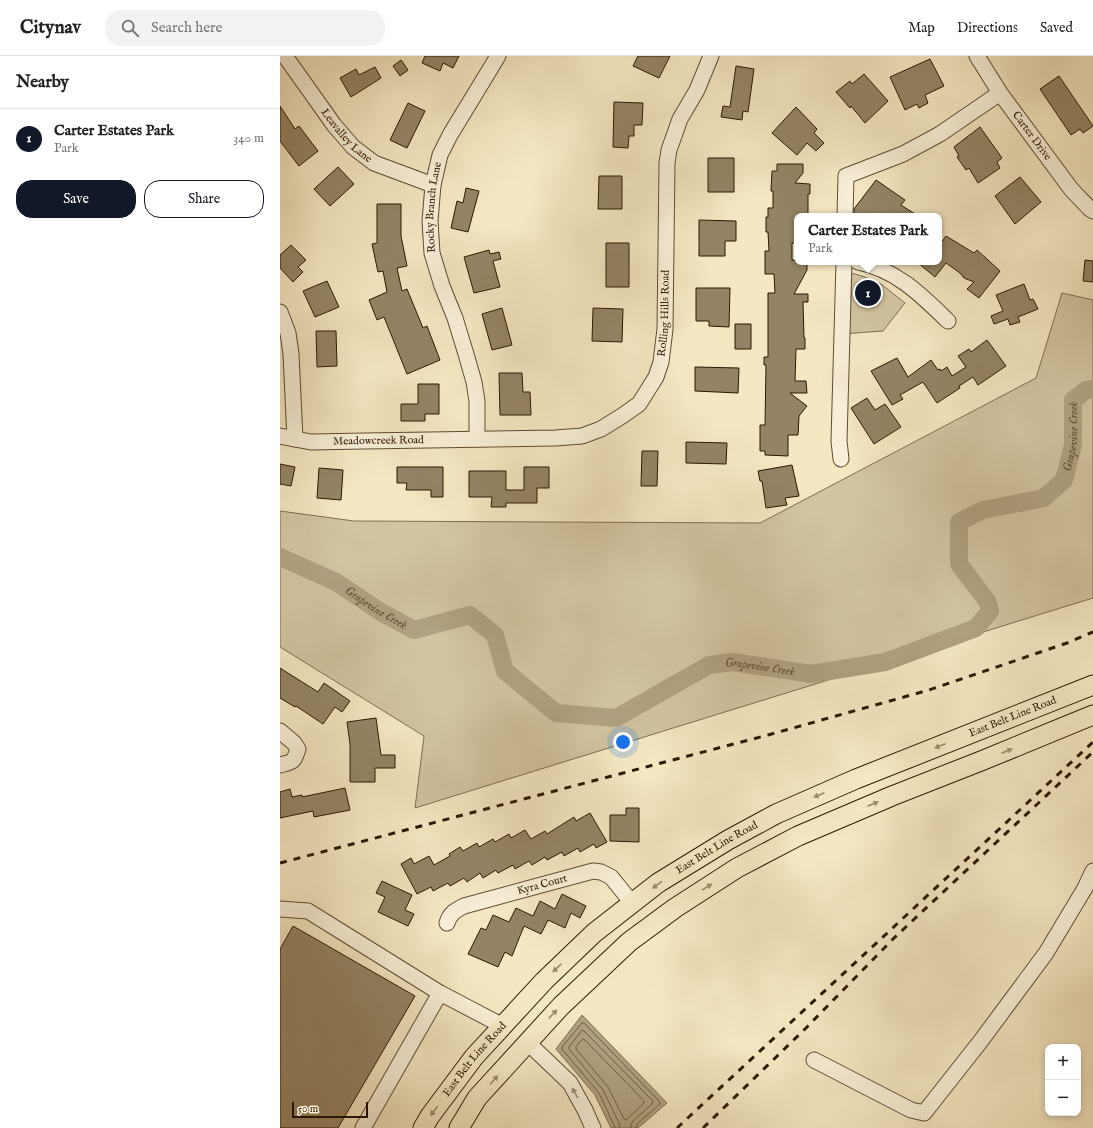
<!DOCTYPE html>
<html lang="en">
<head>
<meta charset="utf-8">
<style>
	:root { --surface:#fff; --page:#f2f2f2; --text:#202124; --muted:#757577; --line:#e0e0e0; --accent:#111827 }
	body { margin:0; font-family:"IM FELL English",serif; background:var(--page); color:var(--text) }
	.controls { position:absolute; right:12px; bottom:12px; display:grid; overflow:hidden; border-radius:8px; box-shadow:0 2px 6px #0003 }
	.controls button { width:36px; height:36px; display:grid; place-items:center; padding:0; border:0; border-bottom:1px solid var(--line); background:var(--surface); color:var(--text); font:20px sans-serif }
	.scale { position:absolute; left:12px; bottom:10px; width:76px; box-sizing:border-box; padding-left:4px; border:2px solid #2d1800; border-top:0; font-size:11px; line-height:14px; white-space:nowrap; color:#2d1800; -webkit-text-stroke:3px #f8efd7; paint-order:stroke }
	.you { position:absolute; left:343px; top:686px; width:14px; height:14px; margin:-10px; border:3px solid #fff; border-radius:50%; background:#1a73e8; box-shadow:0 0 0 6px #1a73e833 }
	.badge { display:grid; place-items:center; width:26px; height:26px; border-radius:50%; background:var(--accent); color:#fff; font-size:13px; font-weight:700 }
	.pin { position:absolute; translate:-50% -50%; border:2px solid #fff; box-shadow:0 1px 4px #0006 }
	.popup { position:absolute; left:514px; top:157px; width:148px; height:52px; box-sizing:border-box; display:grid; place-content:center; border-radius:8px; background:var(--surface); filter:drop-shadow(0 1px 3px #0005); font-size:13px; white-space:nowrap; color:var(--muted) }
	.popup b { font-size:15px; color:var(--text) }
	.popup::after { content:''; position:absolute; left:50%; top:100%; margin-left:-8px; border:8px solid transparent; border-top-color:var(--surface) }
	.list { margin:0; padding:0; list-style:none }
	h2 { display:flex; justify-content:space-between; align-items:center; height:52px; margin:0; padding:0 16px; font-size:17px }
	h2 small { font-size:13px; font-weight:400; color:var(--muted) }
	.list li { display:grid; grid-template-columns:26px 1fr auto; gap:12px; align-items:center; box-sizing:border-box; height:60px; padding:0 16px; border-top:1px solid var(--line) }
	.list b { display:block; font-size:15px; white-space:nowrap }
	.list p { margin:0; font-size:13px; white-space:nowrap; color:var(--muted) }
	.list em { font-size:13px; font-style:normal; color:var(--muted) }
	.actions { display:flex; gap:8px; padding:12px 16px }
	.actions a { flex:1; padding:9px 0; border:1px solid var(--accent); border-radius:16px; text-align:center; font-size:14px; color:var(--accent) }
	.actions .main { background:var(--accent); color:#fff }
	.icon { flex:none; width:22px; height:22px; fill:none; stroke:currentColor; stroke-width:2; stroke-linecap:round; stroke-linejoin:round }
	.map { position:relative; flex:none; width:813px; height:1072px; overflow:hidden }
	header { display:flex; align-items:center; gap:24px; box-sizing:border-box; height:56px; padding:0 20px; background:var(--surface); border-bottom:1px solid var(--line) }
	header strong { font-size:19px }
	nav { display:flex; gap:22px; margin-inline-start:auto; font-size:14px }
	.search { width:280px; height:36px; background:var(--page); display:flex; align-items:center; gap:10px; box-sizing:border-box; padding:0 14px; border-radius:16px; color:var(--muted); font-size:15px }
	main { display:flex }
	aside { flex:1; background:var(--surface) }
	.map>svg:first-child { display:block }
	.green { fill:#d2c4a1; stroke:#806e50 }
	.water { fill:#b0a180; stroke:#7c6a4d }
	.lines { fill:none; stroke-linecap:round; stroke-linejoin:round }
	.shore { stroke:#6e5c40; stroke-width:1 }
	.river { stroke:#b0a180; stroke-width:18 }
	.building { fill:#948465; stroke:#2d1800 }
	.minor-casing { stroke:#5f4c30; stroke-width:17 }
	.major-casing { stroke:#2d1800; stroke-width:21 }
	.minor { stroke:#f8efd7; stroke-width:15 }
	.major { stroke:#f4e7c2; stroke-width:19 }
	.rail { stroke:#2d1800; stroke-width:3; stroke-dasharray:7 7; stroke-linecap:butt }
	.oneway { fill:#9a8a6b }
	.oneway2 { fill:#9d8e76 }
	.labels { text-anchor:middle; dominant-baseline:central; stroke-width:3.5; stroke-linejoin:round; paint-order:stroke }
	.street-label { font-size:11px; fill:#2d1800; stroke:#f8efd7 }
	.water-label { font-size:12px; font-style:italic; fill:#614f33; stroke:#f8efd7 }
</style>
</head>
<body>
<header>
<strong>Citynav</strong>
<div class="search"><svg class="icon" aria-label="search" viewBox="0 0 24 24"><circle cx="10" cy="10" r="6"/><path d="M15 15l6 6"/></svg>Search here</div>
<nav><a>Map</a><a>Directions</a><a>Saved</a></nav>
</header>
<main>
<aside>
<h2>Nearby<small></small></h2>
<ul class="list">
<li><span class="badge">1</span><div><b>Carter Estates Park</b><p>Park</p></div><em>340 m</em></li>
</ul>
<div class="actions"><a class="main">Save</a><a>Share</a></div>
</aside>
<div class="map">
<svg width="813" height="1072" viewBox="0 0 813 1072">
	<rect width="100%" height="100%" fill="#f4e7c2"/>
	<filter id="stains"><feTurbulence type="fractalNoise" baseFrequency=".005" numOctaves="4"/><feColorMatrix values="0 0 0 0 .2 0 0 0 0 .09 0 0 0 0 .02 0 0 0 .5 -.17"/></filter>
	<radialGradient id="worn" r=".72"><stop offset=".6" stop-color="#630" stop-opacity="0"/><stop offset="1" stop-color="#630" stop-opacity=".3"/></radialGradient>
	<path class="green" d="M564 215 582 220 601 228 625 247 603 275 562 278Z
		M782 237 813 244V542L135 752 144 680 0 591V455L74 465 480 467 756 322Z"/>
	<path class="water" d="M302 959 387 1047 358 1072H331L315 1039 276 993Z"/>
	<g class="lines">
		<path class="shore" d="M303 983 305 984 364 1045V1047L346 1064 344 1063 328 1031 296 993V991Z
			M335 1072 334 1069 319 1037 282 993V991L302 967H304L380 1046V1048L357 1068 356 1072
			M340 1072 339 1067 323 1034 289 993V991L302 974 304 975 373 1045 372 1048 353 1065 351 1068V1072"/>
		<path class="river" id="s1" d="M0 501 56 526 101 556 134 574 190 559 215 579 225 615 276 657 336 662 429 609 453 606 531 618 605 606 696 572 710 555 707 545 679 508V466L703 454 764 442 784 424 793 389V344L806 334 813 333"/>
	</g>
	<path class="building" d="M145 0H179L173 12 163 7 160 15 142 7Z
		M358 0H390L379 22 353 10Z
		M650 3 664 30 645 39 648 47 639 52 637 48 625 54 610 21Z
		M121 4 128 14 120 20 113 10Z
		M456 10 474 13 468 56 463 55 462 64 441 61 443 50 450 51Z
		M95 11 101 22 71 41 60 22 76 13 79 19Z
		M584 18 608 45 585 67 571 50 570 52 556 36 570 25 572 28Z
		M779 20 813 70 803 77 800 73 791 79 760 33Z
		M334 46 363 47 362 69H354V80H349L348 92 333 91Z
		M128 47 145 55 127 92 110 84Z
		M0 50 15 73 19 70 38 95 19 110 0 85Z
		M516 51 537 73 534 77 544 87 536 95 527 87 517 99 492 77Z
		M700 71 722 102 717 106 720 112 698 127 689 112 686 114 677 101 679 100 674 91Z
		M428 102H454V136H428Z
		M497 108H523V117L515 127 530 128V138H528V160H517V187H512V204H517V206H527V214L514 238H528V246H523L524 282H525V293H516L515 325H526L527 337H510L527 350 519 360 518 379H508V400L485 399V395H480V369H485L486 309H484V301H488V237H495L494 218H485V195H489L488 176H486V161H488V152H493V135H491L492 115H497Z
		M58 111 74 128 50 150 34 133Z
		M319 120H342V153H318Z
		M740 121 761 146 735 168 715 140Z
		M596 124 625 144 621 149 638 160H574V153Z
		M186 132 199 135 188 176 171 172 177 145 183 147Z
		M97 148H121V180L127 210 117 212 122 235 127 233 143 272 147 270 160 304 127 318 104 261 97 264 89 244 107 236 103 215 98 216 92 188 97 187Z
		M419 164 456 165V185H445V200H419Z
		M666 180 694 197 697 194 720 215 699 242 687 233 694 226 684 222 680 217 666 207 655 221 637 206H659V190Z
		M326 187H349V231H326Z
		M11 189 26 204 18 211 23 216 13 226 0 212V199Z
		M209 194 210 198 219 196 221 203 213 205 220 231 194 237 184 201Z
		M805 204 813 205V226L803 225Z
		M47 225 59 251 35 261 23 235Z
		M744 228 750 244 753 243 758 253 738 261 740 266 730 269 728 263 714 268 711 260 723 255 716 239Z
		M416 232H450L449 271 429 270V265H416Z
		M222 252 232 289 212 294 202 258Z
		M313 252 343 253 342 286 312 285Z
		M455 268H471V293H455Z
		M36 275H56L57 310 37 311Z
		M707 284 726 310 698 329 693 321 679 330 680 332 657 347 643 326 620 339 623 343 612 349 591 315 617 302 628 321 651 304 658 314 660 313 661 315 667 311 672 320 686 311 678 300 689 293 691 296Z
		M415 311 459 312 458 337 415 335Z
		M219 317H242L243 336H250L251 359H220Z
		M138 328H159V358H145V365H121V348H138Z
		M587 342 595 354 605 348 621 371 594 388 571 352Z
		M406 386 447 387 446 408 406 407Z
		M362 395H378L377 430H361Z
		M0 408 15 411 11 430 0 428Z
		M512 409 519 440 505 442 507 449 486 452 482 425H480L478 415Z
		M117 411H163V441H151V434H126L127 427H117Z
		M244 411H269V432H257V447H226V451H211L212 441H189V415H226V434H244Z
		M39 412 63 414 61 444 37 442Z
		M0 612 38 636 44 627 70 645 62 656 55 651 43 668 16 650 15 651 0 642Z
		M96 662 101 699H115V712H95V726H70V688L67 666Z
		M65 732 70 754 34 761 33 755 0 762V736L10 733 12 741 22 739V741Z
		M346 752H359V786L330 785V759H346Z
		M310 757 327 786 316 792 314 788 300 796 298 792 284 800 282 796 267 804 265 801 252 809 249 805 235 813 233 809 218 817 216 814 203 822 200 817 187 826 184 822 170 830 168 827 153 835 151 831 137 838 121 808 131 802 134 808 149 800 154 809 170 800 169 798 180 791 183 795 197 787 199 791 213 783 215 786 229 778 231 782 245 774 251 783 265 775 267 778 294 761 296 765Z
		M102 825 132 839 125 854 134 858 128 870 98 856 105 841 96 837Z
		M282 838 306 850 300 862 291 857 285 872 268 864 261 878 244 870 232 900 225 896 218 911 188 898 201 872 206 874 213 859 229 866 236 852 253 860 260 845 275 853Z
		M13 870 135 940 58 1072H0V893Z"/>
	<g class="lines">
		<g class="minor-casing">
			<g id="minor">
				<path id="s2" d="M5 0 54 69 73 91 94 107 153 129"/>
				<path id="s3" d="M697 0 720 37 791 133 810 153 813 155"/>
				<path d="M565 160 566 120 623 98 660 78 720 37"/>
				<path d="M578 206C617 214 641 239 668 265"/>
				<path d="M0 256 8 277 11 298 15 383"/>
				<path id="s4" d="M0 380 31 386 84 385 275 382 302 380 321 373 342 360 359 348 376 321 381 306 385 273 387 107 389 94 400 63 417 34 431 0"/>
				<path id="s5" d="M197 383V345L194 326 186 298 175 262 162 230 152 197 150 165 153 129 160 99 170 79 218 0"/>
				<path d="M561 403 559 385 564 206"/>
				<path d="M0 675 14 687 18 693C14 706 13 706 0 709"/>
				<path d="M0 853 28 855 160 937"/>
				<path id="s6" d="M167 867C170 857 176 854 184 850L313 815 321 816 331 821 353 848"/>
				<path d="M247 986 290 1027 305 1054 313 1072"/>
				<path d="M534 1004 631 1054 644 1057 700 986 766 897 805 832 813 815"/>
				<path d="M83 1072 160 937 223 970"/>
			</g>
		</g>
		<g class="major-casing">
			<g id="major">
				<path id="s7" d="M143 1072 150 1060 194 1001 264 925 314 877 378 827 448 784 496 758 576 723 813 629"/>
				<path d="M179 1072 197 1042 281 950 349 886 395 852 457 812 518 780 612 740 701 705 813 659"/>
			</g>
		</g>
		<use href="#minor" class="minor"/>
		<use href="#major" class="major"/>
		<path class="rail" d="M0 807 488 679 649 634 787 587 813 576
			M397 1072 813 686
			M423 1072 526 972 614 882 813 696"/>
	</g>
	<defs><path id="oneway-solid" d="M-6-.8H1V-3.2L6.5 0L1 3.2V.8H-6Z"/></defs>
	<g class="oneway">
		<use href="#oneway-solid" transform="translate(660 690) rotate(159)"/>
		<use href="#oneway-solid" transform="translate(727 695) rotate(-23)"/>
		<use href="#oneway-solid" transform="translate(539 739) rotate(157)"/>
		<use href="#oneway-solid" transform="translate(593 748) rotate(-23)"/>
		<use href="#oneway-solid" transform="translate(377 829) rotate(144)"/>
		<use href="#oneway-solid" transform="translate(427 831) rotate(-32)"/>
		<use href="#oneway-solid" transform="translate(277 912) rotate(137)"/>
		<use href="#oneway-solid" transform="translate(273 958) rotate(-47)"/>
		<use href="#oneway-solid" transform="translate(214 1024) rotate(-49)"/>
		<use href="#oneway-solid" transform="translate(154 1055) rotate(127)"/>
	</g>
	<use class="oneway2" href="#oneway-solid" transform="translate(295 1037) rotate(-120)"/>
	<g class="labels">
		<g class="street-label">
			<text stroke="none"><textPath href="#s2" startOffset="101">Leavalley Lane</textPath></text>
			<text stroke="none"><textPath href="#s3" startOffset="97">Carter Drive</textPath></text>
			<text stroke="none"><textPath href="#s5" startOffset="239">Rocky Branch Lane</textPath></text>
			<text stroke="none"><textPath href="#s4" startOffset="465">Rolling Hills Road</textPath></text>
			<text stroke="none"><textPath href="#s4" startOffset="99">Meadowcreek Road</textPath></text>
			<text stroke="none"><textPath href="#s7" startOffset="734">East Belt Line Road</textPath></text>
			<text stroke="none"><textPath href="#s7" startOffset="410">East Belt Line Road</textPath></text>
			<text stroke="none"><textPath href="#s6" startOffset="106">Kyra Court</textPath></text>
			<text stroke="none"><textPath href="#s7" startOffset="86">East Belt Line Road</textPath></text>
		</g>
		<g class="water-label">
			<text stroke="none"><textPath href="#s1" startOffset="1070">Grapevine Creek</textPath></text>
			<text stroke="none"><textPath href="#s1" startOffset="109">Grapevine Creek</textPath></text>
			<text stroke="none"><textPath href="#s1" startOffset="565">Grapevine Creek</textPath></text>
		</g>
	</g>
	<rect width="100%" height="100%" filter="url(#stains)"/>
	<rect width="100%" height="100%" fill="url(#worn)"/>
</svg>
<div class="controls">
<button>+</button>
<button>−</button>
</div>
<div class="scale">50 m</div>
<div class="you"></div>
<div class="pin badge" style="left:588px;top:237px">1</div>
<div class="popup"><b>Carter Estates Park</b>Park</div>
</div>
</main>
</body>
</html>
